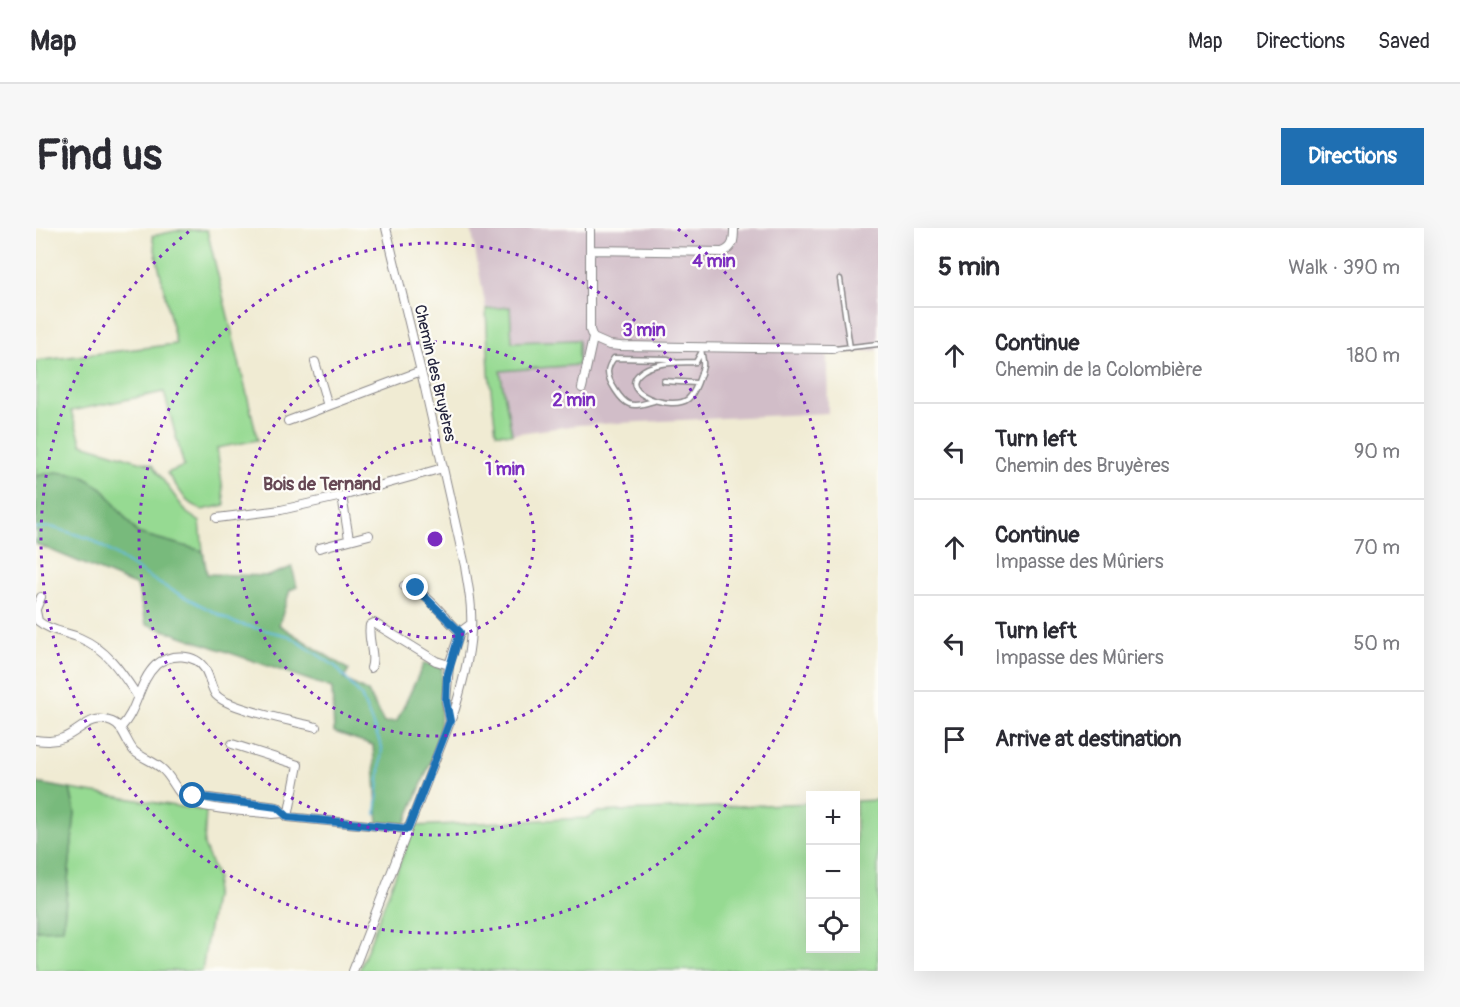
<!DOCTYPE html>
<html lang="en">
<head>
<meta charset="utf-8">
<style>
	:root { --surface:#fff; --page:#f7f7f7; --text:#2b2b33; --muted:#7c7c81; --line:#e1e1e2; --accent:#1f6fb2 }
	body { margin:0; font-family:Pangolin,sans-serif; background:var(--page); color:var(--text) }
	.controls { position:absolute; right:18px; bottom:18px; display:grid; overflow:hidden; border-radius:0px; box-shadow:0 6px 24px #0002 }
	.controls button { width:54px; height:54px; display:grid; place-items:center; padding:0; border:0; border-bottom:2px solid var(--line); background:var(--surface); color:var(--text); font:30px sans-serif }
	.stop { position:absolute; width:18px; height:18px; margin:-14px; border:4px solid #1f6fb2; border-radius:50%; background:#fff }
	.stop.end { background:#1f6fb2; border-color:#fff; box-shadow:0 2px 6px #0008 }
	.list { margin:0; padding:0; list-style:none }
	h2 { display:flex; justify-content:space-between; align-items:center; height:78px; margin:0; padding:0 24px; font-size:26px }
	h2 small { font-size:20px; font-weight:400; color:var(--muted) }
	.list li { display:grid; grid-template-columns:39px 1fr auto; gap:18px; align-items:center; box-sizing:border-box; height:96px; padding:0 24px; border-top:2px solid var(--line) }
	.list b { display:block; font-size:22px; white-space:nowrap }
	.list p { margin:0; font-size:20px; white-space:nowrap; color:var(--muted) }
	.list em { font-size:20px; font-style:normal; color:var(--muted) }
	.icon { flex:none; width:33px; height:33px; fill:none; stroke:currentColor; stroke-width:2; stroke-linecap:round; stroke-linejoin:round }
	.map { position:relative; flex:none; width:842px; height:743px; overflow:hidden; border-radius:0px }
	header { display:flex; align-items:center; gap:36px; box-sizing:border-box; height:84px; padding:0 30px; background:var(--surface); border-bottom:2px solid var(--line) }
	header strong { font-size:28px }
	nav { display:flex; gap:33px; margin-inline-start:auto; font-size:21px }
	.intro { display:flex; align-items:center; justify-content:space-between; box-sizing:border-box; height:144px; padding:0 36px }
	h1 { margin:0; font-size:42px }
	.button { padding:15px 27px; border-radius:0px; background:var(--accent); color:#fff; font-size:21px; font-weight:700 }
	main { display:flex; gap:36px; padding:0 36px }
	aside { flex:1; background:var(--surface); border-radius:0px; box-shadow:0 6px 24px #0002 }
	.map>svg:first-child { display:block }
	.industrial { fill:#d1bdc8 }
	.green { fill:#96da92; stroke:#5c7e66; stroke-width:1.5 }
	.forest { fill:#78ba7c; stroke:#4d6e5c; stroke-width:1.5 }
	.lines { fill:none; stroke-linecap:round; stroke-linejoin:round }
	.stream { stroke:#64bbe1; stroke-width:2 }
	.lane-casing { stroke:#898687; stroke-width:7 }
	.street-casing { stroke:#898687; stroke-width:10 }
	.lane { stroke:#fff; stroke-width:4 }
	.street { stroke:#fff; stroke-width:8 }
	.route { stroke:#1f6fb2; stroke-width:8 }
	.ring { fill:none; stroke:#7b2cbf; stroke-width:3; stroke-dasharray:3 6 }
	.labels { text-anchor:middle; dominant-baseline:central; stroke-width:4.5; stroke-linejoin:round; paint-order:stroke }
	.street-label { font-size:16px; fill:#22223b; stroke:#fdfcf7 }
	.neighbourhood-label { font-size:18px; font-weight:bold; fill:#664854; stroke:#fdfcf7 }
	.centre { fill:#7b2cbf; stroke:#fdfcf7; stroke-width:3 }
	.ring-label { font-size:18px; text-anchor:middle; font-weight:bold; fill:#7b2cbf; stroke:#fdfcf7; stroke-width:4.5; stroke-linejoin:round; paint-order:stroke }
</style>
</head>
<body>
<header>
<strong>Map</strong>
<nav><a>Map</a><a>Directions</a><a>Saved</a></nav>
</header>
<div class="intro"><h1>Find us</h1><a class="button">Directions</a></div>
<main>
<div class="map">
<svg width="842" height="743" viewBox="0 0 842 743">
	<rect width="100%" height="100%" fill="#fdfcf7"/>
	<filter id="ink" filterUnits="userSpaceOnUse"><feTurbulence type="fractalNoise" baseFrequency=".0167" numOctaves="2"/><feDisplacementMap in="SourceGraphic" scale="12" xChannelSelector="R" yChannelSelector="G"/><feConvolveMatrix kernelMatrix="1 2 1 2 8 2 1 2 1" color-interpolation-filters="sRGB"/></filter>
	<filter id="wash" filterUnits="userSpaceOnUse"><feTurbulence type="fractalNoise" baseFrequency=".008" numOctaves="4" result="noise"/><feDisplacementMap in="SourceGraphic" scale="24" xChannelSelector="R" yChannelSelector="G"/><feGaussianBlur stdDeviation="1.35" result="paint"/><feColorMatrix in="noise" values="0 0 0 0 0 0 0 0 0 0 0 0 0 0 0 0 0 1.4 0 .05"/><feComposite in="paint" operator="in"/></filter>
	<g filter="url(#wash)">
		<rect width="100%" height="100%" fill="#f0ebd3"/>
		<path class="industrial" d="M435 0H842V122L791 127 792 185 542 197 476 206 464 143 542 137V112L476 114 473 79 450 81Z"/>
		<path class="green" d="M144 2H171L222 212 181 220 189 277 166 282 151 273 131 245 148 238 128 164 35 183 46 216 116 237 151 285 164 294 167 323 101 305 66 260 20 244 0 248V133L140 116 116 8Z
			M474 79 476 114 542 112V137L464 143 476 206 460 205 453 144 450 81Z
			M34 561 170 583 168 617 181 650 166 743H0V702L27 700 39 584Z
			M842 572V742L323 743 378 598 552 590 562 584 774 575V720H820V573Z"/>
		<path class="forest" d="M20 244 45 247 66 260 101 305 167 323 171 346 232 348 256 339 261 359 254 362 243 397 313 442 308 451 332 464 348 495 361 493 388 435 406 440 404 512 369 596 342 597 337 517 298 504 296 460 110 396 101 358 0 316V248Z
			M0 555 34 561 39 584 27 701 0 702Z"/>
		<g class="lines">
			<path class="stream" d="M0 300 15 299 55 311 124 356 199 395 253 408 299 438 325 468 346 519 340 586"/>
		</g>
	</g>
	<g filter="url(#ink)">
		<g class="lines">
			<g class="lane-casing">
				<path id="lane" d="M804 51 814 120
					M665 119C665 125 668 132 667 138 665 147 659 165 652 171 637 183 582 166 603 146 616 133 643 135 660 134L665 125
					M798 121 842 116
					M628 153 660 155
					M618 173C610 175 600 179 593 176 585 173 572 153 572 144 572 139 575 134 578 130L632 131 639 134"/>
			</g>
			<g class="street-casing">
				<path id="street" d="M554 22 686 24C698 20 698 12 698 0
					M557 110 573 117 584 118 797 121
					M279 134 292 178
					M546 160 557 110 554 102V0
					M252 193 385 143
					M306 268 313 311
					M181 290 245 282 306 268 407 240
					M283 320 333 307
					M368 358C392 363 406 388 424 404
					M0 381 5 369
					M0 383 2 393C14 403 30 404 44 410 72 422 86 445 102 469
					M335 440C340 426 331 412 334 397L338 395 400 433 413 437
					M414 492 410 473 413 437 424 404 435 396
					M84 500C102 483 102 454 120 437 134 425 159 425 169 441 174 449 175 460 180 467 184 471 190 474 195 476 222 487 252 492 280 499
					M0 512C9 513 18 514 27 510 45 503 54 485 76 494 88 499 90 514 98 523 106 530 117 533 125 540 136 548 140 565 151 572 168 582 216 583 237 586L248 585
					M196 516 262 537 252 589
					M148 569 157 568 241 579 252 589 372 601
					M317 743 419 481C428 450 437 417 435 384 435 369 431 353 429 338L389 160 350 0"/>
			</g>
			<use href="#lane" class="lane"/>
			<use href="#street" class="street"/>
		</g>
	</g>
	<g class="lines" filter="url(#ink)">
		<path class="route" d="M157 568 241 579 252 589 372 601 414 493 410 473 411 449 424 404 380 360"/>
	</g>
	<g class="ring">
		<circle cx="399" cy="311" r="99"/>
		<circle cx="399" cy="311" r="197"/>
		<circle cx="399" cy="311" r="296"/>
		<path d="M642 1A394 394 0 1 1 156 1"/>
	</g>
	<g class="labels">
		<g class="street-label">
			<text transform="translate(399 145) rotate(77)">Chemin des Bruyères</text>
		</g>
		<g class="neighbourhood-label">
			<text x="286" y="256">Bois de Ternand</text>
		</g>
	</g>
	<circle cx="399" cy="311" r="9" class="centre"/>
	<g class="ring-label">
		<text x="678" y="39">4 min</text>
		<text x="608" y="108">3 min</text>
		<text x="538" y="178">2 min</text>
		<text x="469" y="247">1 min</text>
	</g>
</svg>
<div class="controls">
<button>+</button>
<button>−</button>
<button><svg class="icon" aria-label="locate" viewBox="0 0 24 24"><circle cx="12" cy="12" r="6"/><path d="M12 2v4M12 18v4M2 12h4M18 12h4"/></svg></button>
</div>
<div class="stop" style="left:157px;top:568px"></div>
<div class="stop end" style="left:380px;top:360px"></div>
</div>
<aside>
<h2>5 min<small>Walk · 390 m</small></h2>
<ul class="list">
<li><svg class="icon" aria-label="ahead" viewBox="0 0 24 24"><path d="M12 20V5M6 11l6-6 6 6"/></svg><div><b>Continue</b><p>Chemin de la Colombière</p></div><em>180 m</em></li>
<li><svg class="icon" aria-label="left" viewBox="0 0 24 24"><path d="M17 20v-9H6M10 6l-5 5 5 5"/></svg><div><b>Turn left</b><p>Chemin des Bruyères</p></div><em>90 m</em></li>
<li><svg class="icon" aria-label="ahead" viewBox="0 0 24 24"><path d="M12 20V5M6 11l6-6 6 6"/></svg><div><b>Continue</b><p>Impasse des Mûriers</p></div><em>70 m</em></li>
<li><svg class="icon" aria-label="left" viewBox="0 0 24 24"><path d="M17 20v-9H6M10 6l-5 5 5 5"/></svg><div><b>Turn left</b><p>Impasse des Mûriers</p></div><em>50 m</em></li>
<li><svg class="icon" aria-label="arrive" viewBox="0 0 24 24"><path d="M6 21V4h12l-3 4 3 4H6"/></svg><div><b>Arrive at destination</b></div></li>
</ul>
</aside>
</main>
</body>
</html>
